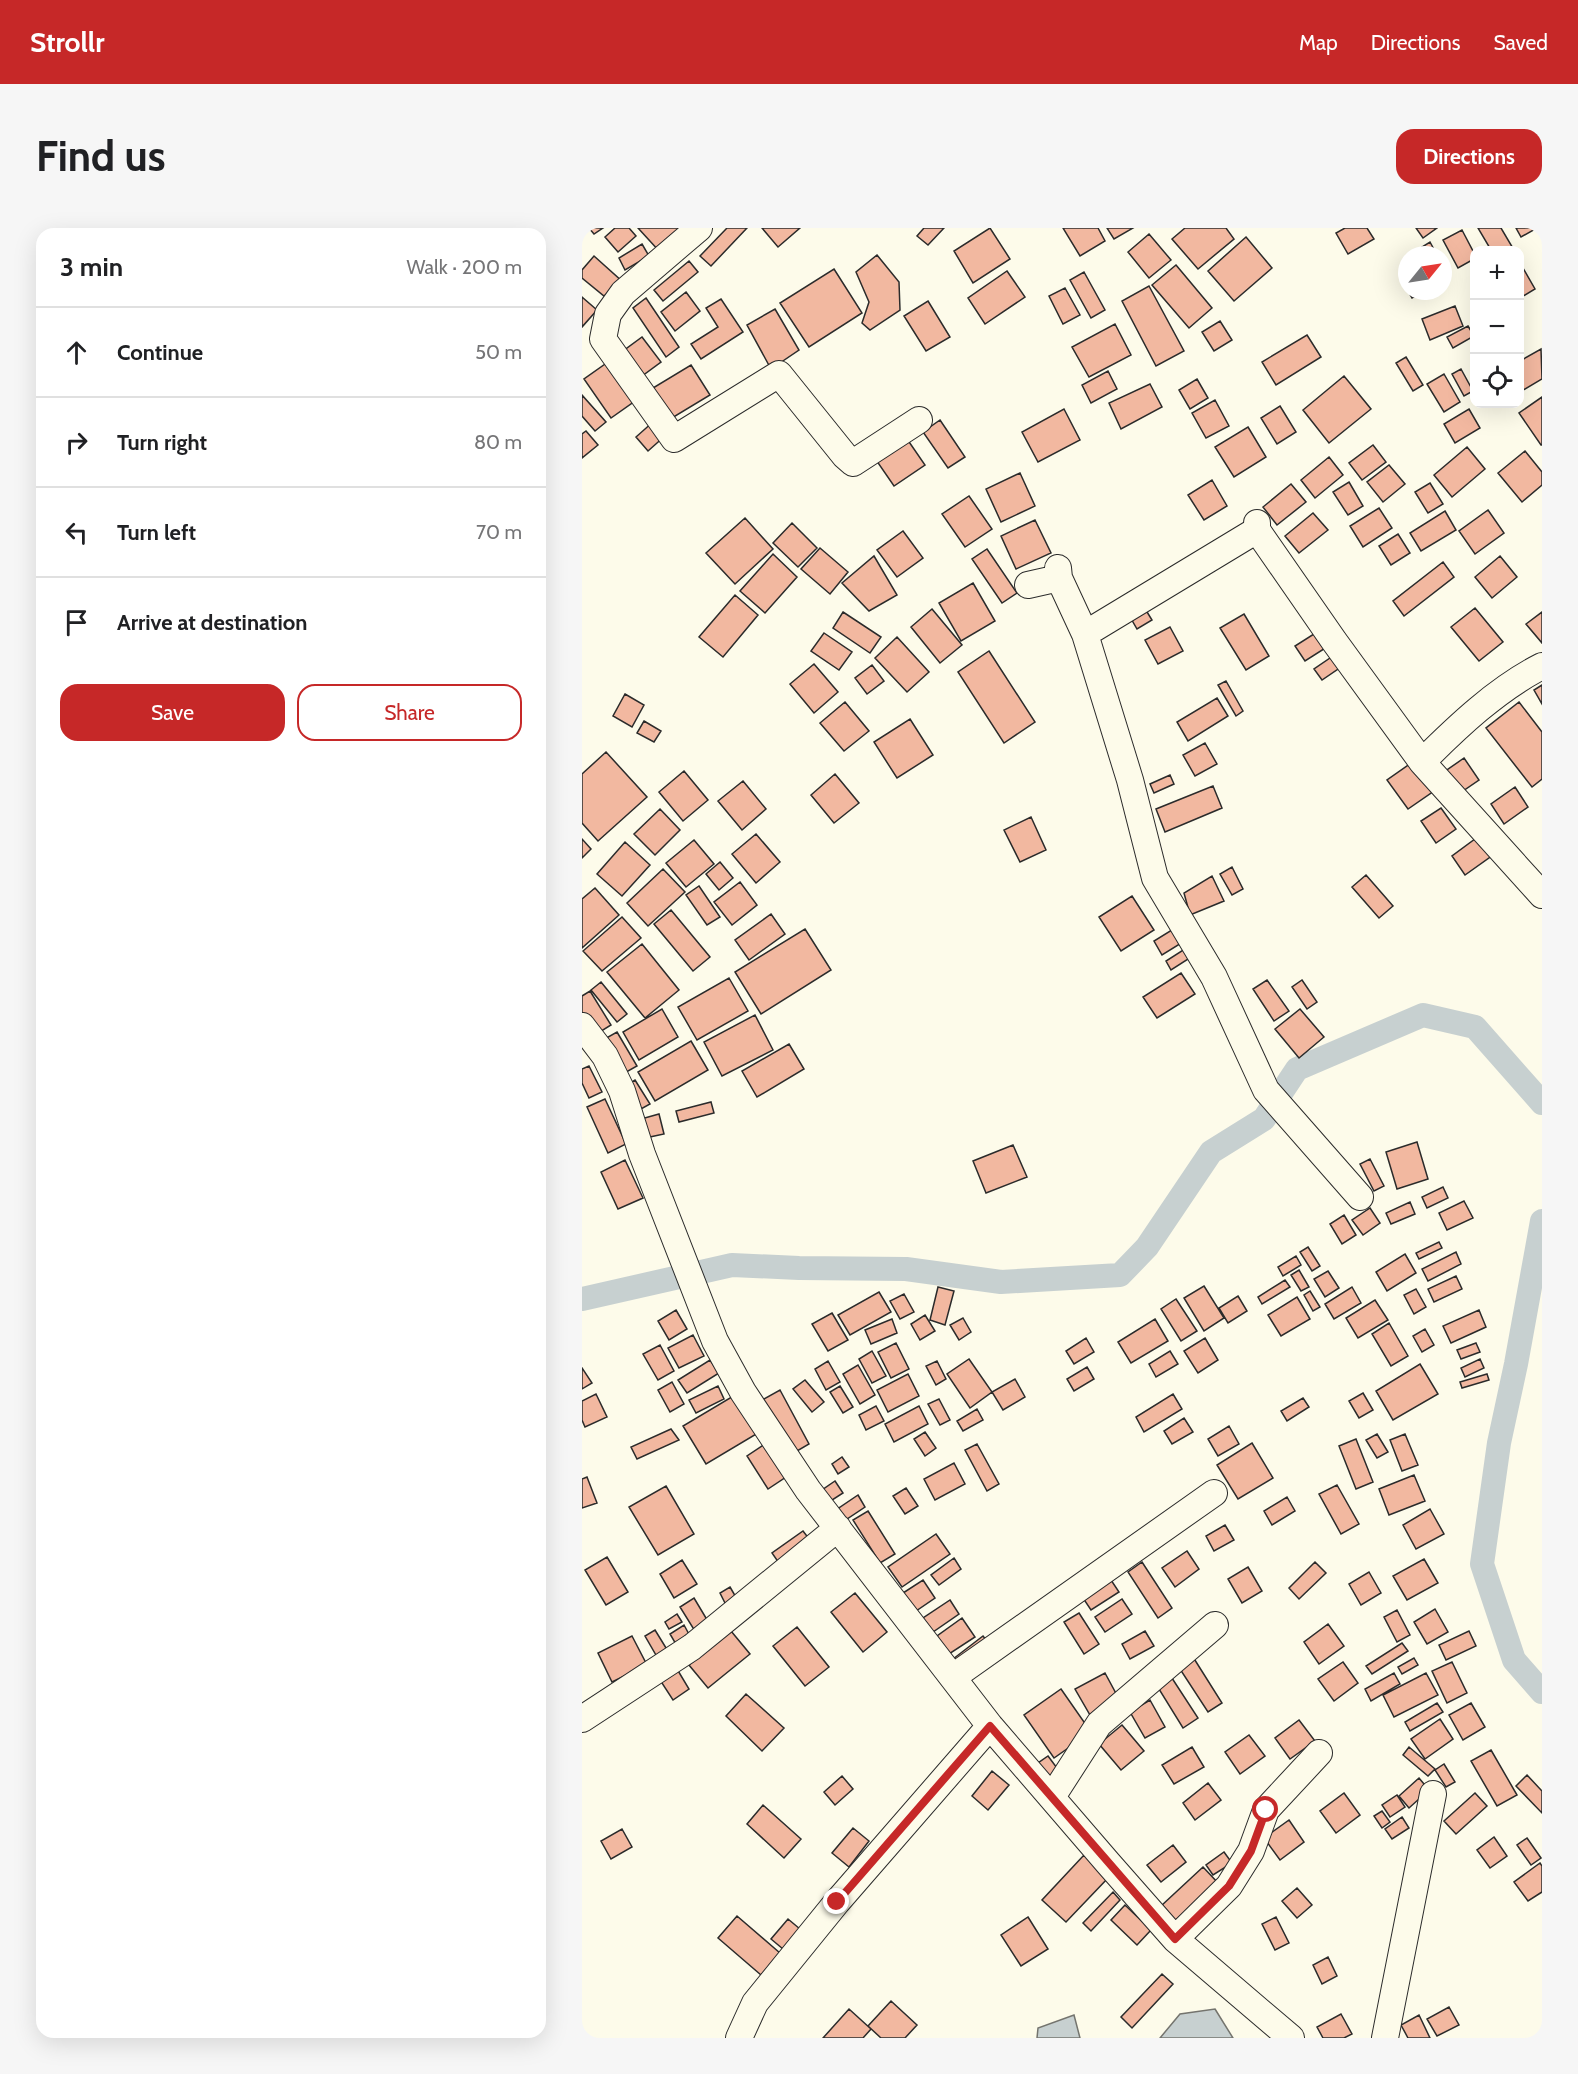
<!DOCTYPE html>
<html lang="en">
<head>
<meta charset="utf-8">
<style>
	:root { --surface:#fff; --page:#f6f6f6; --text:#202124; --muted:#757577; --line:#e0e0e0; --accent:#c62828 }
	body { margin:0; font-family:Cabin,sans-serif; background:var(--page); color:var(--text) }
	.controls { position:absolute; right:18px; top:18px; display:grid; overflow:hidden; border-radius:12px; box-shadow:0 6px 24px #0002 }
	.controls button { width:54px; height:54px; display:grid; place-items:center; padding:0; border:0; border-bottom:2px solid var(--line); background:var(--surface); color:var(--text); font:30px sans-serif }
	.compass { position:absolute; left:816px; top:18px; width:54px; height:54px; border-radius:50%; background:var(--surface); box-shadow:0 6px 24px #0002; rotate:60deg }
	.stop { position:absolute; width:18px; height:18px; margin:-14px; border:4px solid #c62828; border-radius:50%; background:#fff }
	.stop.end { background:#c62828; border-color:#fff; box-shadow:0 2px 6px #0008 }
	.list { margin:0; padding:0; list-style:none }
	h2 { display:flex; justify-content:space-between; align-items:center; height:78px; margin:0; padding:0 24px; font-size:26px }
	h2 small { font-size:20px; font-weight:400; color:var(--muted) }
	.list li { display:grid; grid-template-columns:39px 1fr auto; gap:18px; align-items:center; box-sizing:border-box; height:90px; padding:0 24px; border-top:2px solid var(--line) }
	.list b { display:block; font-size:22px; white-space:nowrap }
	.list em { font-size:20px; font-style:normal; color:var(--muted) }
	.actions { display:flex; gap:12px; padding:18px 24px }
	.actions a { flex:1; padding:14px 0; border:2px solid var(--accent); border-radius:18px; text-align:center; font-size:21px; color:var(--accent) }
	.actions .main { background:var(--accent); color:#fff }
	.icon { flex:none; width:33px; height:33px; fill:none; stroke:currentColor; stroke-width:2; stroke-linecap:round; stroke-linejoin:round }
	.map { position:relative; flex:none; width:960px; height:1810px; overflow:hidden; border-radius:18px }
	header { display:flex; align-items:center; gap:36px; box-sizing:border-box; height:84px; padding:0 30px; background:var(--accent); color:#fff }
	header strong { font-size:28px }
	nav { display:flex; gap:33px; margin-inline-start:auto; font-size:21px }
	.intro { display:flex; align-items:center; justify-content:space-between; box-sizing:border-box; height:144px; padding:0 36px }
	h1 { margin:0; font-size:42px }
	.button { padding:15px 27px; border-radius:18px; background:var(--accent); color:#fff; font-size:21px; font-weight:700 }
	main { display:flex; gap:36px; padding:0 36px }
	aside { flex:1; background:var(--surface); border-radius:18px; box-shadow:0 6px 24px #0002 }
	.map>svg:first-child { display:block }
	.water { fill:#c7d0d0; stroke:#74746e; stroke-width:1.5 }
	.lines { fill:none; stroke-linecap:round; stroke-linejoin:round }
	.canal { stroke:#c7d0d0; stroke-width:24 }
	.building { fill:#f2b8a0; stroke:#2b2b2b; stroke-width:1.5 }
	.minor-casing { stroke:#2b2b2b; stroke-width:28 }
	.minor { stroke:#fdfbea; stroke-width:26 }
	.route { stroke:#c62828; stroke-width:8 }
</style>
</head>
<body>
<header>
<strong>Strollr</strong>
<nav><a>Map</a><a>Directions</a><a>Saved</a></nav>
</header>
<div class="intro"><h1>Find us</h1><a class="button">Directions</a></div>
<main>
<aside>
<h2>3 min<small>Walk · 200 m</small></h2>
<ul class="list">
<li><svg class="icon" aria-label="ahead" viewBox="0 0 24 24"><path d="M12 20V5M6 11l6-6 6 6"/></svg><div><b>Continue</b></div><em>50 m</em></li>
<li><svg class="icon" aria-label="right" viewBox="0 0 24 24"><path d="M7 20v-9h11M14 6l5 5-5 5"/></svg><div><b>Turn right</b></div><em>80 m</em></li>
<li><svg class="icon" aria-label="left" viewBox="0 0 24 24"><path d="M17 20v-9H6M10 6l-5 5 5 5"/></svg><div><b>Turn left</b></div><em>70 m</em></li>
<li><svg class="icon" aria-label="arrive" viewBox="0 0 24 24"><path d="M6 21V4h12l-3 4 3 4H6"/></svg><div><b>Arrive at destination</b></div></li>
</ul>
<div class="actions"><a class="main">Save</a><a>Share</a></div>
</aside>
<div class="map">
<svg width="960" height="1810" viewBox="0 0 960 1810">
	<rect width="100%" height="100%" fill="#fdfbea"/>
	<path class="water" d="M633 1781 651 1810H578L598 1786Z
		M492 1787 498 1810H455L456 1800Z"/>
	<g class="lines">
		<path class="canal" d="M960 993 934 1136 917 1215 900 1336 932 1432 960 1464
			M0 1071 150 1037 217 1040 324 1041 419 1054 538 1047 565 1019 629 924 682 891 715 841 841 787 893 799 960 875"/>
	</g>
	<path class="building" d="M7 0H21L12 6Z
		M33 0H47L54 8 36 24 23 9Z
		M56 0H98L89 36Z
		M145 0H165L129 38 118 28Z
		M180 0H218L196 19Z
		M342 0H362L346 17 335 8Z
		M408 0 428 31 391 55 372 23Z
		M481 0H516L523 13 498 28Z
		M525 0H551L532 11Z
		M603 0H644L652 11 616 41 590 11Z
		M763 0H785L792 11 766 26 754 5Z
		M834 0H855L841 10Z
		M896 0H919L932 22H909Z
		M934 0H955L939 9Z
		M880 2 892 25V31L876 40 861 12Z
		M567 6 589 32 567 50 546 24Z
		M664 9 690 40 652 73 626 43Z
		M848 14 855 27H844L840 19Z
		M60 16 67 28 43 42 37 30Z
		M295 27 317 54 318 82 288 102 280 95 287 74 274 44Z
		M12 28 42 55 22 68 0 50V42Z
		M107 33 116 44 81 73 72 62Z
		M594 37 630 80 607 100 570 57Z
		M941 40 953 61 938 70V42Z
		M252 41 280 85 227 119 198 75Z
		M425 43 443 69 403 96 386 70Z
		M502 44 523 82 509 90 488 52Z
		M825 45V61L818 49Z
		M567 58 602 123 574 138 540 73Z
		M483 60 498 87 481 96 467 68Z
		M826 63H842L830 70Z
		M104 64 118 83 93 103 79 84Z
		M0 69 15 82 0 99Z
		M64 70 97 119 84 129 51 80Z
		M139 71 161 104 119 131 109 116 136 99 124 80Z
		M346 73 368 109 344 123 322 88Z
		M873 78 881 98 848 112 840 91Z
		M193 81 217 122 189 141 165 97Z
		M638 93 650 112 632 123 620 104Z
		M533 96 549 127 507 149 490 119Z
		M886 98 892 108 871 120 865 109Z
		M725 107 739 129 694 157 680 134Z
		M60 109 79 134 56 151 37 126Z
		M959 121 960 151 938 164V133Z
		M824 129 841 157 831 163 814 135Z
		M26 134 53 173 29 190 2 151Z
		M109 137 128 167 85 193 66 163Z
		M879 141 891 163 882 168 870 146Z
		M526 143 535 161 509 175 500 157Z
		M862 146 878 174 862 184 845 156Z
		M762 148 789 181 747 215 721 182Z
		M615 151 626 170 608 181 597 162Z
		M568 156 580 179 539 201 527 175Z
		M0 167 24 194 13 203 0 188Z
		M960 169V217H959L937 185Z
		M633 172 647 198 624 210 610 185Z
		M698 178 714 204 695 216 679 190Z
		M482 181 498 212 456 234 440 204Z
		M887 181 898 200 873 215 862 196Z
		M358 192 383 229 366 240 341 204Z
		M72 193 84 207 66 223 54 209Z
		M666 199 684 229 652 249 633 219Z
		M4 203 16 217 0 230V206Z
		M323 208 343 237 312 258 292 229Z
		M791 217 804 234 780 252 767 235Z
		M885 219 903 241 870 269 852 247Z
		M943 223 960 244V257L940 274 916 245Z
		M747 229 761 247 733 270 719 252Z
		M807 237 823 256 801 274 785 254Z
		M438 245 453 278 419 294 404 261Z
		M630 252 645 278 622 292 606 267Z
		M767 254 781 278 766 287 751 264Z
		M848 255 861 276 846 285 833 264Z
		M709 256 724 274 695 297 681 279Z
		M387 268 410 301 383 319 360 286Z
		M797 280 810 300 781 319 768 298Z
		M906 282 922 305 893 326 877 303Z
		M863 283 874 302 839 323 828 305Z
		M731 285 746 302 717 325 703 308Z
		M163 290 191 321 153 356 124 325Z
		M453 292 469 325 434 341 419 308Z
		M210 295 235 320 216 339 191 315Z
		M321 303 341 330 315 349 295 322Z
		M816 306 828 325 809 337 797 318Z
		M238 320 266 344 248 366 219 341Z
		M405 321 435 365 420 375 390 331Z
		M191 326 215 349 183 385 158 363Z
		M292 328 315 367 287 383 260 355Z
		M918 328 935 349 910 370 893 349Z
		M861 334 872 349 822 388 811 373Z
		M391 355 413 393 379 413 357 375Z
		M153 367 176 387 141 429 117 409Z
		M562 379 570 392 555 401 547 387Z
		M893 380 921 414 897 433 869 399Z
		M350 381 380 417 358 435 329 399Z
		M261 384 299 409 288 425 251 400Z
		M960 384V415L944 396Z
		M662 386 687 428 664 442 638 400Z
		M588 399 601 423 576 436 563 412Z
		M735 404 745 419 723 433 713 418Z
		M242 405 270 424 257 442 229 423Z
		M315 409 347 444 325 464 293 430Z
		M407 423 453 494 422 515 376 444Z
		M751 428 759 439 740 452 732 441Z
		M232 436 256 464 232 485 208 456Z
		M290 437 302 453 285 466 273 450Z
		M644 453 661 483 654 488 636 457Z
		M960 457V476L952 462Z
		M43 466 62 477 50 499 31 488Z
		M635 470 646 488 606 513 595 494Z
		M263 474 287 503 262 523 238 495Z
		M937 474 960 504V551L950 559 904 500Z
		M328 491 351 527 315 550 292 514Z
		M62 493 79 503 72 514 55 505Z
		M623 515 635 536 613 548 601 527Z
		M24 524 65 569 16 613 0 595V546Z
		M882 530 897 552 878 565 862 544Z
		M832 533 852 563 826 581 805 552Z
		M102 543 126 572 101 593 77 564Z
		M253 546 277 575 252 595 229 567Z
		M588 547 592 556 572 565 568 556Z
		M161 553 184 581 160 602 136 573Z
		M631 558 640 580 583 604 574 581Z
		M933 559 946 579 922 596 909 576Z
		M859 580 874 601 854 615 839 593Z
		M78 581 98 602 73 627 52 606Z
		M449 589 464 622 438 634 422 602Z
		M174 606 198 634 174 655 150 626Z
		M897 608 911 627 883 647 870 628Z
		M0 611 9 621 0 630Z
		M112 612 132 636 104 659 84 635Z
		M43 614 68 637 40 668 15 646Z
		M138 634 151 650 137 662 124 646Z
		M650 639 661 661 650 667 638 646Z
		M81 641 103 664 66 698 45 675Z
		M784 647 811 678 797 690 770 659Z
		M630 648 642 673 608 687 602 665Z
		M158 654 175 677 150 697 132 674Z
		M117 658 138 689 125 697 104 667Z
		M13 660 37 687 0 720V671Z
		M550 668 572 702 539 723 517 689Z
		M89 682 128 729 111 743 72 696Z
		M189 686 203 706 167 732 153 712Z
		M40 689 59 710 20 743 1 723Z
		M593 700 601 714 580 727 572 713Z
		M223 701 249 742 179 786 153 744Z
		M60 716 97 762 63 790 25 744Z
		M609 717 614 726 589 742 584 733Z
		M599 745 613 766 575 790 561 769Z
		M147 750 166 783 115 812 96 779Z
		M685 752 707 783 692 793 671 761Z
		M720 752 735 774 725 781 710 759Z
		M19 754 45 786 35 794 9 762Z
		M8 763 29 797 13 807 0 786V768Z
		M80 781 96 809 57 832 41 804Z
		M718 781 742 809 717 830 693 801Z
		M173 787 191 822 140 848 122 814Z
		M35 804 55 838 39 847 19 813Z
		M109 813 126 842 73 873 56 844Z
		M207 816 222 841 175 869 160 843Z
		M7 838 20 864 7 870 0 855V841Z
		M53 852 68 876 59 881 45 857Z
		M23 871 44 916 26 925 5 879Z
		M129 874 132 885 97 894 94 883Z
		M77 886 82 906 63 910 59 891Z
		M835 914 846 951 815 961 804 924Z
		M431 917 445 949 404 965 391 933Z
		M788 931 802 958 792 963 778 936Z
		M43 932 61 970 36 981 19 944Z
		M861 959 866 970 845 980 840 969Z
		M882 973 891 990 865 1002 857 985Z
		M828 974 833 986 809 996 804 985Z
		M788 980 798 995 781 1007 770 992Z
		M762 987 774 1007 760 1016 748 996Z
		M857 1014 860 1020 837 1031 834 1025Z
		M726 1019 738 1038 730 1043 718 1024Z
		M874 1024 879 1036 846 1053 840 1041Z
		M823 1026 834 1045 805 1063 794 1044Z
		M714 1028 719 1037 701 1048 696 1039Z
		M717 1042 727 1059 719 1063 709 1047Z
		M746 1043 757 1060 743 1069 732 1051Z
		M874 1048 880 1061 852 1074 846 1061Z
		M703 1052 708 1059 680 1076 676 1069Z
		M622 1058 642 1090 622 1103 602 1070Z
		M356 1059 372 1063 363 1097 348 1092Z
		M770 1059 779 1075 752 1091 743 1076Z
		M834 1061 844 1079 832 1086 822 1067Z
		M728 1063 738 1079 731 1083 722 1067Z
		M297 1064 309 1084 268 1107 256 1087Z
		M322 1066 332 1084 318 1091 308 1073Z
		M656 1068 665 1083 646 1095 637 1080Z
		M715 1069 728 1091 699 1108 686 1087Z
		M594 1071 615 1103 599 1113 579 1081Z
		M793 1072 806 1092 776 1110 764 1090Z
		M94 1082 105 1101 87 1112 76 1093Z
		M897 1082 904 1099 869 1115 861 1098Z
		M250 1085 266 1112 246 1123 230 1096Z
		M343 1087 353 1103 338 1112 329 1096Z
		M381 1090 389 1104 377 1112 368 1097Z
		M310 1091 315 1105 289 1116 283 1102Z
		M573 1091 586 1113 549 1135 536 1114Z
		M807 1095 826 1128 809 1138 790 1106Z
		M843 1101 852 1117 840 1124 831 1108Z
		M111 1107 122 1128 97 1140 86 1120Z
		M504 1110 512 1124 492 1136 484 1123Z
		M623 1110 636 1132 616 1145 602 1123Z
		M314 1115 327 1141 309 1150 296 1124Z
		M894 1115 898 1124 879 1131 875 1122Z
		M78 1117 92 1143 76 1152 61 1126Z
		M290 1123 304 1148 290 1155 277 1131Z
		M588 1123 596 1136 574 1149 567 1136Z
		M387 1131 410 1164 388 1180 365 1146Z
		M898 1131 902 1140 883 1149 879 1140Z
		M128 1132 137 1145 105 1165 96 1152Z
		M246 1133 258 1154 244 1162 233 1141Z
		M355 1133 364 1151 354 1157 344 1138Z
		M838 1136 856 1166 811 1192 794 1163Z
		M276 1137 293 1167 278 1176 261 1146Z
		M505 1139 512 1151 492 1163 485 1151Z
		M0 1140 10 1155 0 1161Z
		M326 1146 337 1168 306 1184 295 1162Z
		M905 1146 907 1152 880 1160 878 1154Z
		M433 1151 443 1169 421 1182 410 1164Z
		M223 1152 242 1174 230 1184 211 1161Z
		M90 1154 102 1176 88 1184 76 1162Z
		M136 1158 142 1171 114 1185 107 1172Z
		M258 1158 271 1179 261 1185 248 1164Z
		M198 1162 227 1216 210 1226 180 1172Z
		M781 1165 791 1182 777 1190 767 1173Z
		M14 1166 25 1189 3 1199 0 1192V1173Z
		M591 1166 600 1181 562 1204 554 1189Z
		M153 1167 176 1205 124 1236 101 1198Z
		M721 1170 727 1179 705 1193 699 1183Z
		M357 1171 368 1192 358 1197 346 1176Z
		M294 1178 302 1193 284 1202 277 1187Z
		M337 1178 346 1196 312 1214 303 1196Z
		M395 1181 401 1192 381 1203 375 1193Z
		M602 1190 611 1204 590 1216 582 1203Z
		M647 1198 657 1216 636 1228 626 1211Z
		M89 1201 97 1212 55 1231 49 1219Z
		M343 1204 354 1220 343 1228 332 1211Z
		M795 1206 806 1224 795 1230 784 1212Z
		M823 1206 836 1237 820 1243 808 1212Z
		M774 1211 791 1254 774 1261 757 1218Z
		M670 1215 691 1250 656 1271 635 1237Z
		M183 1216 204 1249 186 1261 165 1228Z
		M395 1216 417 1256 405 1263 383 1222Z
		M260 1229 267 1239 256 1246 250 1236Z
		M372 1235 383 1256 353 1272 342 1251Z
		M832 1247 843 1273 807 1287 797 1261Z
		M5 1249 15 1275 0 1280V1251Z
		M253 1253 261 1265 244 1276 237 1264Z
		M755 1257 777 1296 759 1306 737 1266Z
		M84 1258 112 1306 76 1327 47 1279Z
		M324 1260 336 1278 323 1286 311 1268Z
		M276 1267 283 1279 259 1295 251 1284Z
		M705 1269 713 1283 690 1297 682 1283Z
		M848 1281 862 1306 834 1321 821 1297Z
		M286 1283 313 1326 298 1335 271 1292Z
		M643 1297 652 1312 632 1323 624 1308Z
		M221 1303 231 1316 199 1338 190 1325Z
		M354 1306 368 1326 320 1359 306 1339Z
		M605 1323 617 1341 593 1359 580 1340Z
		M25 1329 46 1364 24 1377 3 1342Z
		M372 1330 379 1341 357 1357 349 1347Z
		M842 1331 856 1355 825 1372 811 1348Z
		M100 1332 115 1356 92 1370 78 1346Z
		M560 1334 590 1380 576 1390 546 1344Z
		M733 1334 744 1345 717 1371 707 1360Z
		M666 1339 680 1363 660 1375 646 1351Z
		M787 1344 799 1365 779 1377 767 1356Z
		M525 1346 537 1364 509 1382 497 1364Z
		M341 1352 353 1370 334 1383 321 1365Z
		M148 1359 155 1371 144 1377 138 1365Z
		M273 1365 305 1404 281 1424 249 1384Z
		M112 1370 130 1400 116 1408 98 1379Z
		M540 1371 550 1386 523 1404 513 1389Z
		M368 1372 377 1386 351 1404 341 1390Z
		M853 1381 866 1404 845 1416 832 1394Z
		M815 1382 828 1407 815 1414 802 1389Z
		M497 1385 517 1416 502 1426 482 1394Z
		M95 1386 100 1394 87 1401 83 1394Z
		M380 1390 393 1409 367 1426 355 1408Z
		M746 1396 762 1418 737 1436 722 1414Z
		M102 1397 109 1410 95 1418 88 1406Z
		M215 1399 247 1439 223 1458 191 1418Z
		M73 1402 89 1428 78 1434 63 1408Z
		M149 1403 168 1426 126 1460 107 1437Z
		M563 1403 572 1418 548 1431 540 1416Z
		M887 1403 894 1418 864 1432 857 1417Z
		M50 1408 65 1437 30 1454 16 1425Z
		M401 1408 408 1417 378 1439 371 1431Z
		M820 1415 826 1423 790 1446 784 1438Z
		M611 1429 640 1475 626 1484 596 1438Z
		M832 1430 836 1437 820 1446 816 1439Z
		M761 1434 776 1455 752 1473 736 1451Z
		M870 1434 885 1465 865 1475 850 1443Z
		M95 1441 107 1461 91 1472 78 1452Z
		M586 1444 616 1490 601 1500 572 1453Z
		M523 1445 537 1471 508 1487 493 1461Z
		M812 1445 818 1456 789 1473 783 1461Z
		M844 1445 856 1467 812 1489 801 1467Z
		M479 1461 509 1504 472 1530 442 1487Z
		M164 1466 202 1500 180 1523 144 1488Z
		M568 1472 583 1499 563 1510 548 1484Z
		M855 1475 861 1484 828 1503 823 1494Z
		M889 1475 903 1499 881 1512 867 1487Z
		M858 1491 871 1511 843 1531 829 1511Z
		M717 1492 733 1513 708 1531 693 1510Z
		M540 1497 562 1523 539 1542 517 1516Z
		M667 1507 683 1528 658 1546 643 1524Z
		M610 1519 622 1539 592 1556 580 1537Z
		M827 1519 853 1541 846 1548 821 1527Z
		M909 1522 935 1567 915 1578 889 1533Z
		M466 1528 478 1544 467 1551 456 1535Z
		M862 1536 873 1554 864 1559 853 1542Z
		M410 1543 427 1557 406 1582 390 1568Z
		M945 1547 960 1563V1585L934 1558Z
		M260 1548 271 1561 253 1577 242 1564Z
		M837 1550 847 1562 827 1580 817 1568Z
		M626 1555 639 1572 613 1592 601 1575Z
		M762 1565 778 1587 754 1605 738 1583Z
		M893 1565 905 1578 874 1606 862 1593Z
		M815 1567 823 1579 808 1589 800 1577Z
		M181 1577 219 1611 202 1630 165 1596Z
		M800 1583 808 1594 800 1600 792 1588Z
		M820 1589 827 1600 810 1611 803 1601Z
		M707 1592 722 1614 698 1632 682 1610Z
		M271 1600 287 1613 267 1639 250 1625Z
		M40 1601 50 1619 29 1631 19 1613Z
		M912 1609 925 1628 908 1640 895 1622Z
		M945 1610 959 1630 949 1637 935 1617Z
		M591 1617 604 1634 579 1654 565 1637Z
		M642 1624 650 1635 631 1647 624 1637Z
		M502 1627 526 1650 484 1694 460 1672Z
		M958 1635 960 1638V1664L946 1673 932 1654Z
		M621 1639 637 1656 595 1695 579 1678Z
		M715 1660 730 1677 715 1690 700 1673Z
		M531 1664 538 1672 509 1703 501 1695Z
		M543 1677 569 1702 555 1717 529 1692Z
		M155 1688 198 1725 179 1747 136 1710Z
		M446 1689 466 1721 439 1738 419 1707Z
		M694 1689 707 1715 693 1722 680 1696Z
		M206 1691 224 1706 207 1726 189 1711Z
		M746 1729 755 1748 740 1756 731 1737Z
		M580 1746 591 1756 550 1800 539 1789Z
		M309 1773 335 1797 323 1810H299L286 1798Z
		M867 1779 877 1797 855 1808 845 1791Z
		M267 1781 289 1801 281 1810H241Z
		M759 1786 770 1806 762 1810H741L735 1799Z
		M837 1787 848 1810H826L819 1797Z"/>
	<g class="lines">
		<g class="minor-casing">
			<path id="minor" d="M117 0 41 65 26 86 21 111 92 211 197 146 263 228 271 235 337 192
				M675 295V302L752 413 840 534C876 498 915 461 960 438
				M476 340 477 350 503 406 548 552 573 650 632 749 684 862 778 969
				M446 357 477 350
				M503 406 675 302
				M840 534 960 667
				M0 798 23 828 40 863 60 926 133 1113 161 1164 226 1262 408 1498 526 1635 593 1711 709 1810
				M371 1449 632 1265
				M0 1491 110 1419 256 1300
				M470 1569 517 1496 633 1397
				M593 1711 647 1658 669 1623 684 1582 737 1525
				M157 1810 173 1775 255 1674 408 1498
				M803 1810 851 1566"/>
		</g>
		<use href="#minor" class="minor"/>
	</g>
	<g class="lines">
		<path class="route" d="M255 1674 408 1498 593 1711 647 1658 669 1623 684 1582"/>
	</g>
</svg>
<div class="controls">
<button>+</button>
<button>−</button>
<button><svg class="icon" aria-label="locate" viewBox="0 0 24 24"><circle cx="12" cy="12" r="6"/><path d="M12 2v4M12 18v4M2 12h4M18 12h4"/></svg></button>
</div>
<svg class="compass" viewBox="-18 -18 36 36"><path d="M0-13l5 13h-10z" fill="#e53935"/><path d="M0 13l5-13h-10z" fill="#757577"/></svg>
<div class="stop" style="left:684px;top:1582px"></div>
<div class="stop end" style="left:255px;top:1674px"></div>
</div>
</main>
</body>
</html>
